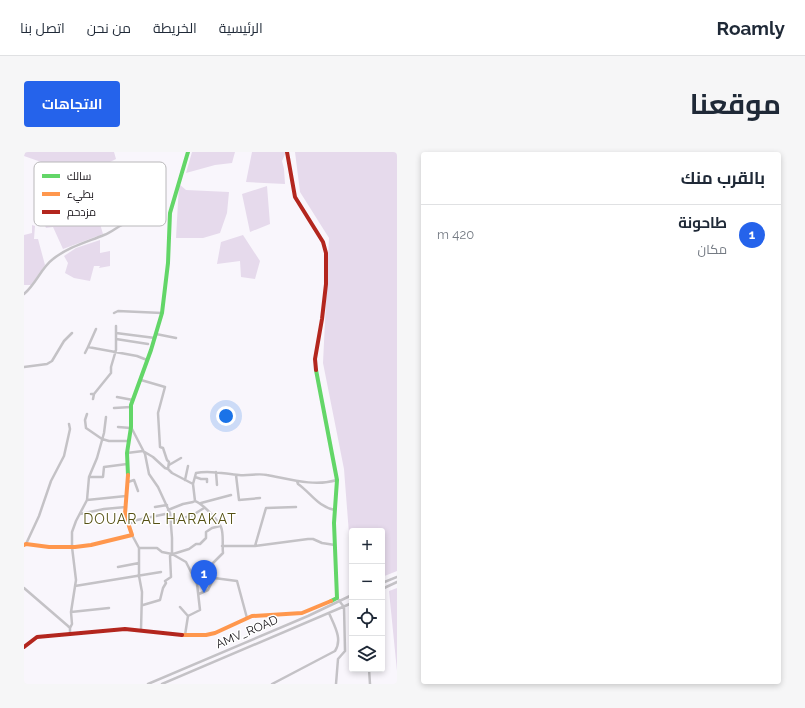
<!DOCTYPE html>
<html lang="ar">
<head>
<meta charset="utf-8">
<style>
	:root { --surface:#fff; --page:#f6f6f7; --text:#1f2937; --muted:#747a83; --line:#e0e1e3; --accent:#2563eb }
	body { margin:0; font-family:Raleway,Cairo,sans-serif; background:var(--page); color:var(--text); direction:rtl }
	.controls { position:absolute; right:12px; bottom:12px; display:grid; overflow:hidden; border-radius:4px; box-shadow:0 2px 6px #0003 }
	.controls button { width:36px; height:36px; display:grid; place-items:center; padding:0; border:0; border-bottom:1px solid var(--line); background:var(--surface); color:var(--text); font:20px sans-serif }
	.you { position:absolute; left:202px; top:264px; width:14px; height:14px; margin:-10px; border:3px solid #fff; border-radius:50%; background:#1a73e8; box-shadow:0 0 0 6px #1a73e833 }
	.badge { display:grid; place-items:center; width:26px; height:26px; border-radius:50%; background:var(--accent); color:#fff; font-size:13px; font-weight:700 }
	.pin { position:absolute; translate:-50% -33px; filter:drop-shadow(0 1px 2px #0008) }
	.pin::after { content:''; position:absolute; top:21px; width:14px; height:12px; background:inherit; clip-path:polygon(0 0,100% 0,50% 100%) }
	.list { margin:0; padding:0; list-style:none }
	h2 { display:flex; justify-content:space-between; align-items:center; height:52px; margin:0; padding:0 16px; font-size:17px }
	h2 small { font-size:13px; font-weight:400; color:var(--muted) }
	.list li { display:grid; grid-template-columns:26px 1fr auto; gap:12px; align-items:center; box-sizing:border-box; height:60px; padding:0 16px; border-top:1px solid var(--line) }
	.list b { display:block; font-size:15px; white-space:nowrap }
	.list p { margin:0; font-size:13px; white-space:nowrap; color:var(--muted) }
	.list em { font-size:13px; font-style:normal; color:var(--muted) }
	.icon { flex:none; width:22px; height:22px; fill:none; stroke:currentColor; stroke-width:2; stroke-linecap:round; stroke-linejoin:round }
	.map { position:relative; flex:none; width:373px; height:532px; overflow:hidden; direction:ltr; border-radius:4px }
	header { display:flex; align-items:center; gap:24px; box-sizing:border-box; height:56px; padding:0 20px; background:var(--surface); border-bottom:1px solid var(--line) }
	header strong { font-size:19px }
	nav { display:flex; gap:22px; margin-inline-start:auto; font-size:14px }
	.intro { display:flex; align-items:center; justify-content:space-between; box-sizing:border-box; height:96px; padding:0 24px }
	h1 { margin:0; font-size:28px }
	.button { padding:10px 18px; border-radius:4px; background:var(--accent); color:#fff; font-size:14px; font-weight:700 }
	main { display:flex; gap:24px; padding:0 24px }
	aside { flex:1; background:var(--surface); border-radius:4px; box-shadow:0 2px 6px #0003 }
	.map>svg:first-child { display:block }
	.green { fill:#e6daec }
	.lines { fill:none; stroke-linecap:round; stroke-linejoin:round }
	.street { stroke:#c4c2c6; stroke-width:2.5 }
	.fast { stroke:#63d668; stroke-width:4 }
	.slow { stroke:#ff974d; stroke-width:4 }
	.jam { stroke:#b3261e; stroke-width:4 }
	.labels { text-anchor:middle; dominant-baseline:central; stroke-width:3; stroke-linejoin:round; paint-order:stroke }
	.street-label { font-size:12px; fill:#171318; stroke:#fff }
	.quarter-label { font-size:14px; letter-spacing:1px; fill:#565114; stroke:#fff }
	.key { fill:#fff; stroke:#b9b8ba; stroke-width:1 }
	.key-label { font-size:11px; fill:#171318 }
</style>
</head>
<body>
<header>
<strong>Roamly</strong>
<nav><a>الرئيسية</a><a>الخريطة</a><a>من نحن</a><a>اتصل بنا</a></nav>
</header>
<div class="intro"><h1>موقعنا</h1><a class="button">الاتجاهات</a></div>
<main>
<aside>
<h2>بالقرب منك<small></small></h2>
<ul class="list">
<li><span class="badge">1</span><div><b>طاحونة</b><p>مكان</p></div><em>420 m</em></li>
</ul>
</aside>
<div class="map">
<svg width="373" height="532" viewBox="0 0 373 532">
	<rect width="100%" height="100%" fill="#f9f6fc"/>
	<path class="green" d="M1 0H90L92 7 72 17 50 16 54 20 46 22 47 21 45 16 20 11 0 4Z
		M168 0H211L208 11 191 13 162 21Z
		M228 0H262L258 9 260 17 261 32 222 30Z
		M271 0H373V419L358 425V379H328V421L320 317 299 211 305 86 276 40Z
		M155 32 162 38 205 40 203 61 196 81 179 86H152Z
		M243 34 246 72 226 80 218 42Z
		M71 55 79 82 39 97 29 75 22 76 18 66H27Z
		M8 73 11 74 10 87H14L21 113 7 133H0V83L8 81Z
		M219 83 236 109 231 127 217 125 216 109 193 112 197 90Z
		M76 88V101L86 99V114L75 116 76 114H70L66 129 50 126 41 121 44 111 40 104 52 96Z
		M373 436V519L365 439Z"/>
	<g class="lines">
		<path class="street" d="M0 142C12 132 17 116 29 107 44 95 63 90 80 83 91 79 97 70 110 69
			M90 161 94 159 138 161
			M72 177 64 195 113 204 123 208
			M92 181 131 186
			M132 182 152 186
			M92 187 124 192
			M61 201 64 195
			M0 215 23 212 28 209 40 189 48 181
			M117 228 141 235 134 261 136 295 139 296 143 308 145 310 144 317
			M67 242H70L87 221V215L92 198V174
			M93 245 109 248
			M69 247 70 242
			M90 256 107 255
			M63 262 61 268 62 276 78 287 85 289H104
			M82 265 80 281 73 306 65 325 63 348 102 344
			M94 275 107 276
			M107 275 121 302 125 322 134 335 146 361 148 386V402L146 404 147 425 141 429 142 431 139 436 136 448 119 453
			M103 301 119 299 129 305 141 316 144 317 148 321 169 332
			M145 313 157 306
			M192 320 193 333
			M212 323 215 348 236 346
			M65 325H79L80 315 103 312
			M171 325 177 327H183V330
			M161 328 164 314
			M273 329 274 332C287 341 294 355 311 358
			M104 330 110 328 114 339
			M177 351 207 343
			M131 355 143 353
			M144 358 159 352 169 350 171 349
			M56 362 80 357 102 355
			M147 370 169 363 180 356
			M105 372 113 368 146 361
			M108 383 115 396V424L118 440 117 478
			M2 392 15 364 27 329 40 304 46 277 45 272
			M198 394H231L284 387H289L298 391 311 393
			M231 394 242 356 272 355
			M115 396H133L138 400 148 402 162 410 173 432 176 458 164 464 161 483
			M149 402 165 397 172 392H176L182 386V380L188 376 196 374
			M94 415 115 411
			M358 431 373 425
			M51 434 137 420
			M0 436 44 474 46 476V481
			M358 437 373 430
			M175 442 184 438 190 426
			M156 455 164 464
			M47 460 85 456
			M223 466 213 429 190 426 189 411 199 401C198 393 200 382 197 375 194 368 179 352 171 349L169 332 172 321C187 318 201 322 215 323 225 324 234 321 243 323 265 327 290 335 313 328
			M46 476 48 472 47 460 52 428 48 395V380L52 369 63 348
			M345 517 346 532
			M124 532 284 464 328 443
			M138 532 328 451
			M248 532 311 499C319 487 310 473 305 461
			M312 532 314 507 321 499 320 455 313 446"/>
		<path class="fast" d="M292 218 313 328 310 371 313 446 307 449
			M104 323 103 301 107 275V253L127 198 138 161 144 111 146 61 164 0"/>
		<path class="slow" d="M0 393 2 392 25 395H51L67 393 108 383 101 362 104 323
			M158 483H182L191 481 228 464 278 461 307 449"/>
		<path class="jam" d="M263 0 271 45 299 90 302 101V132L298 167 291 207 292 218
			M0 495 13 485 101 477 158 483"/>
	</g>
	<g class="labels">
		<g class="street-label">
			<text transform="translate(223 480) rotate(-23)">AMV_ROAD</text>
		</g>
		<g class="quarter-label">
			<text x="136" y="367">DOUAR AL HARAKAT</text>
		</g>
	</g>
	<rect x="10" y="10" width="132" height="64" rx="6" class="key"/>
	<rect x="18" y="22" width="18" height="4" fill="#63d668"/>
	<rect x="18" y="40" width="18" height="4" fill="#ff974d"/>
	<rect x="18" y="58" width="18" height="4" fill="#b3261e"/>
	<g class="key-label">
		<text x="43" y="28">سالك</text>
		<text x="43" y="46">بطيء</text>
		<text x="43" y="64">مزدحم</text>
	</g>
</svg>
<div class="controls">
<button>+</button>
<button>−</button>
<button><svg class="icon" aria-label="locate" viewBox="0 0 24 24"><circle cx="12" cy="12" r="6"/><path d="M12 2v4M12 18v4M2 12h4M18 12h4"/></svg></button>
<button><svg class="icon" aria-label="layers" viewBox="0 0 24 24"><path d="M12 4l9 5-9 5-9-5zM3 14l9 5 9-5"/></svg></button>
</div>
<div class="you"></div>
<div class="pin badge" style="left:180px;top:441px">1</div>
</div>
</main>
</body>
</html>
